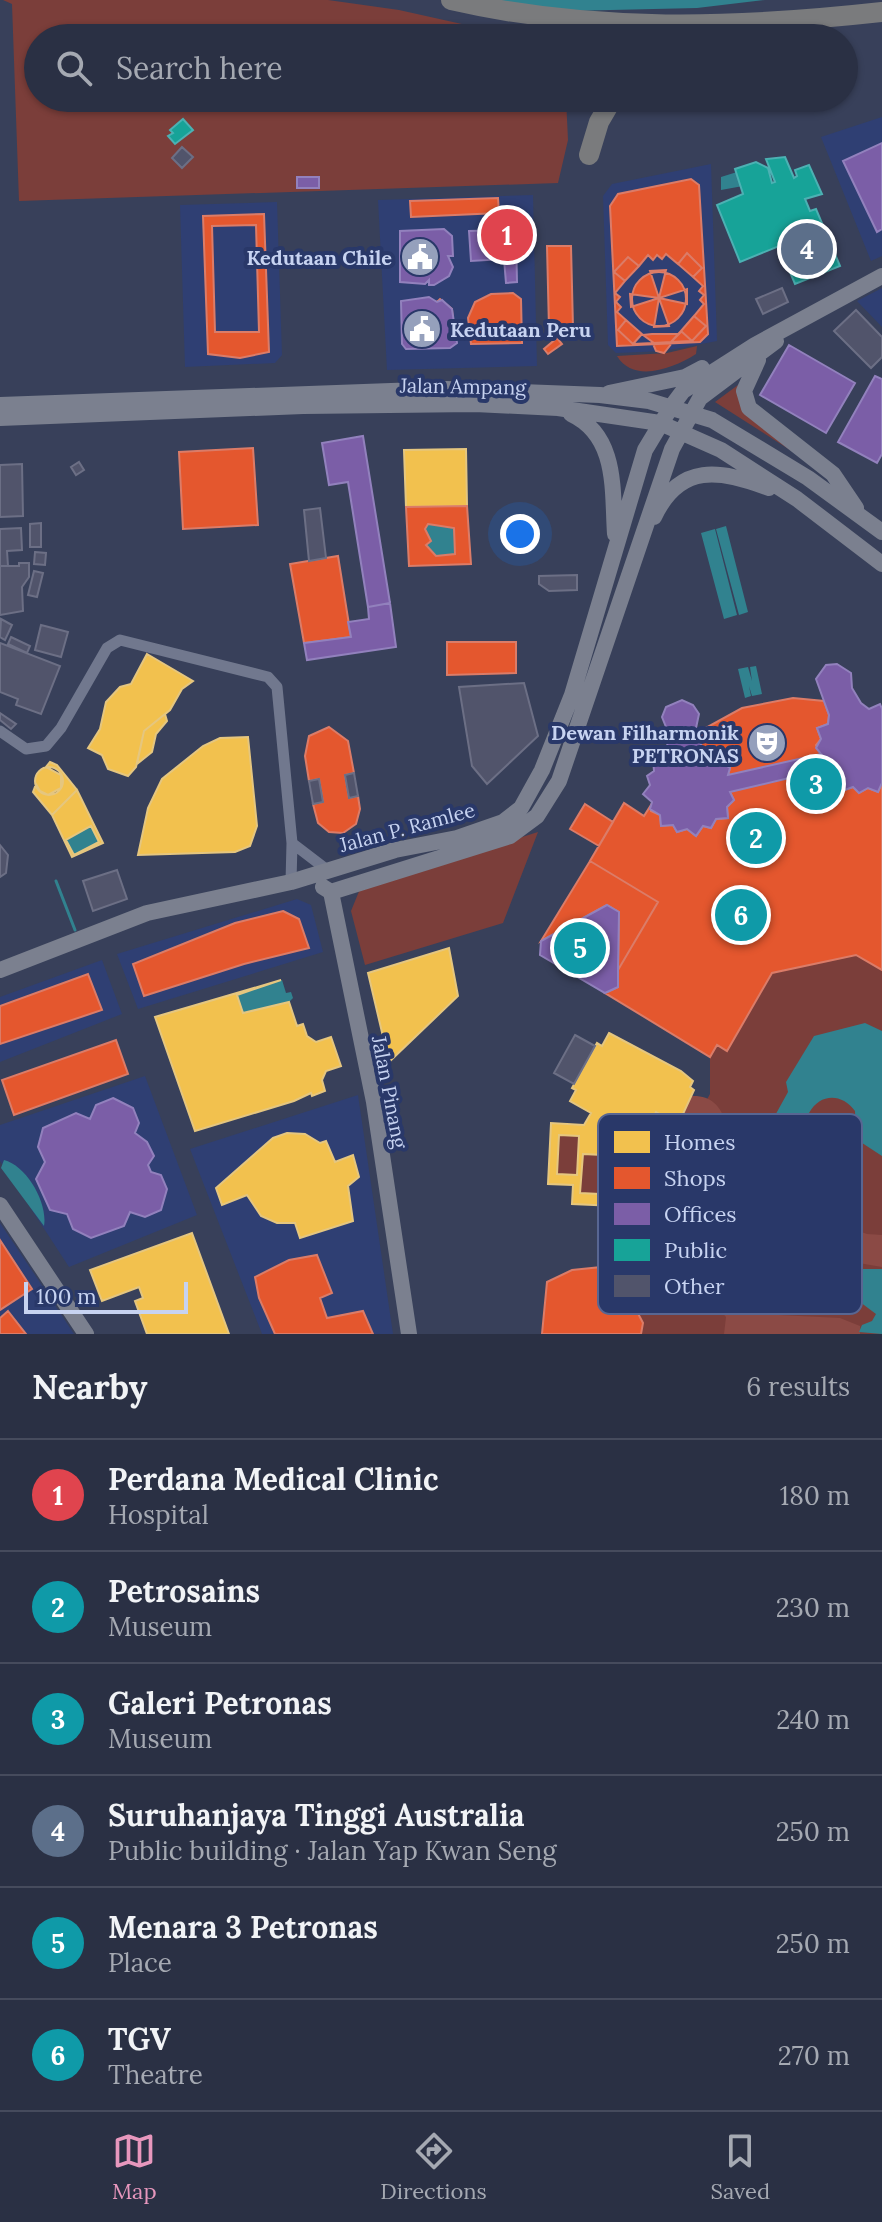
<!DOCTYPE html>
<html lang="en">
<head>
<meta charset="utf-8">
<style>
	:root { --surface:#2a3044; --page:#32384b; --text:#f1f3f6; --muted:#a5a9b2; --line:#464b5d; --accent:#e797bd }
	body { margin:0; font-family:Lora,serif; background:var(--page); color:var(--text) }
	.scale { position:absolute; left:24px; bottom:20px; width:164px; box-sizing:border-box; padding-left:8px; border:4px solid #c7d3f1; border-top:0; font-size:22px; line-height:28px; white-space:nowrap; color:#c7d3f1; -webkit-text-stroke:6px #293869; paint-order:stroke }
	.you { position:absolute; left:520px; top:534px; width:28px; height:28px; margin:-20px; border:6px solid #fff; border-radius:50%; background:#1a73e8; box-shadow:0 0 0 12px #1a73e833 }
	.badge { display:grid; place-items:center; width:52px; height:52px; border-radius:50%; background:var(--accent); color:#fff; font-size:26px; font-weight:700 }
	.pin { position:absolute; translate:-50% -50%; border:4px solid #fff; box-shadow:0 2px 8px #0006 }
	.list { margin:0; padding:0; list-style:none }
	h2 { display:flex; justify-content:space-between; align-items:center; height:104px; margin:0; padding:0 32px; font-size:34px }
	h2 small { font-size:26px; font-weight:400; color:var(--muted) }
	.list li { display:grid; grid-template-columns:52px 1fr auto; gap:24px; align-items:center; box-sizing:border-box; height:112px; padding:0 32px; border-top:2px solid var(--line) }
	.list b { display:block; font-size:30px; white-space:nowrap }
	.list p { margin:0; font-size:26px; white-space:nowrap; color:var(--muted) }
	.list em { font-size:26px; font-style:normal; color:var(--muted) }
	.icon { flex:none; width:44px; height:44px; fill:none; stroke:currentColor; stroke-width:2; stroke-linecap:round; stroke-linejoin:round }
	.map { position:relative; flex:none; width:882px; height:1334px; overflow:hidden }
	.search { position:absolute; background:var(--surface); box-shadow:0 2px 6px #0004; left:24px; right:24px; top:24px; height:88px; display:flex; align-items:center; gap:20px; box-sizing:border-box; padding:0 28px; border-radius:44px; color:var(--muted); font-size:30px }
	.sheet { height:776px; background:var(--surface) }
	nav { display:flex; justify-content:space-around; align-items:center; box-sizing:border-box; height:112px; border-top:2px solid var(--line); background:var(--surface); font-size:22px; color:var(--muted) }
	nav a { display:grid; justify-items:center; gap:4px }
	nav .on { color:var(--accent) }
	.map>svg:first-child { display:block }
	.built { fill:#2f3f73 }
	.green { fill:#7b3e3a }
	.forest { fill:#8b4a45 }
	.water { fill:#31828f; fill-rule:evenodd }
	.homes { fill:#f2c14e; stroke:#e5c67f; stroke-width:2; fill-rule:evenodd }
	.shops { fill:#e4572e; stroke:#db7c68; stroke-width:2; fill-rule:evenodd }
	.offices { fill:#7b5ea7; stroke:#9281bd; stroke-width:2 }
	.public { fill:#17a398; stroke:#4cb1b3; stroke-width:2 }
	.lines { fill:none; stroke-linecap:round; stroke-linejoin:round }
	.stream { stroke:#31828f; stroke-width:3 }
	.building { fill:#51546b; stroke:#6c6f85; stroke-width:2 }
	.street { stroke:#71788e; stroke-width:11 }
	.secondary { stroke:#7b808f; stroke-width:16 }
	.highway { stroke:#7a7b7d; stroke-width:20 }
	.labels { text-anchor:middle; dominant-baseline:central; stroke-width:8; stroke-linejoin:round; paint-order:stroke }
	.poi-label { font-size:20px; font-weight:bold; fill:#c7d3f1; stroke:#293869; text-anchor:end }
	.street-label { font-size:20px; fill:#c7d3f1; stroke:#293869 }
	.key { fill:#293869; stroke:#586692; stroke-width:2 }
	.key-label { font-size:22px; fill:#c7d3f1 }
</style>
</head>
<body>
<div class="map">
<svg width="882" height="1334" viewBox="0 0 882 1334">
	<rect width="100%" height="100%" fill="#38405a"/>
	<path class="built" d="M882 117V256L871 261 821 137Z
		M711 164 717 341 664 351 616 353 608 345 603 196 612 184Z
		M533 195 537 366 387 370 378 200Z
		M277 202 282 355 275 363 185 367 180 205Z
		M882 288V327L857 301Z
		M297 899 311 905 323 952 138 1009 117 954Z
		M102 960 122 1014 0 1062V997Z
		M145 1076 197 1215 69 1267 0 1161V1125Z
		M358 1095 393 1334H262L190 1149Z
		M0 1223 41 1284 74 1334H0Z"/>
	<path class="green" d="M3 0H328L399 10 524 38H38V98H566L568 140 558 183 19 201 12 4Z
		M697 346 696 354C674 368 634 384 617 356L667 353Z
		M738 385 737 391 812 464 715 402Z
		M538 832 503 923 365 965 351 911 360 889Z
		M856 955 882 970V1334H641L643 1323 632 1302C638 1287 625 1285 622 1273L640 1189 684 1141 710 1094V1057L717 1045 772 973Z
		M559 1135 579 1136 577 1175 557 1174Z
		M583 1154 603 1155 600 1194 580 1193Z"/>
	<path class="forest" d="M691 1096C710 1095 721 1105 726 1124L717 1146 721 1154C732 1155 743 1154 753 1156 772 1159 783 1168 802 1158L814 1187 797 1203V1209L867 1234 882 1235V1267L847 1261 840 1256 830 1258 816 1250 809 1257 795 1259 786 1269 773 1259 765 1245H757L749 1251 750 1258 783 1280 777 1302 779 1315 840 1318 860 1326V1334H724L726 1317C715 1302 709 1307 693 1301L675 1276 674 1259 679 1254 699 1248 697 1238 678 1220 667 1239 643 1240 632 1222 620 1213V1202L625 1196 654 1199 676 1190 665 1166 680 1148 681 1119Z"/>
	<path class="water" d="M490 0H765L697 8 568 11Z
		M737 172 743 186 721 190V177Z
		M428 524 454 528 455 554 436 556 426 545 430 541 425 529Z
		M726 526 748 612 739 615 716 529Z
		M715 529 737 615 724 619 701 533Z
		M756 666 762 694 752 696 749 686 751 696 745 698 738 669 748 667 752 681 750 667Z
		M91 826 99 842 74 855 66 840Z
		M282 980 286 993 291 992 293 998 289 1002 243 1013 237 995Z
		M865 1023 882 1031V1156L856 1139 855 1111C842 1093 820 1093 809 1113L812 1144 802 1158 782 1166 758 1156 753 1138 761 1126 772 1121 788 1092 786 1082 814 1036ZM779 1125 791 1130V1145L772 1155 760 1148C760 1134 767 1130 779 1125Z
		M656 1112 663 1116 654 1132 661 1136 645 1173 635 1167 640 1157 632 1152V1146L640 1141Z
		M4 1160C27 1166 48 1203 44 1226L1 1168Z
		M862 1269H882V1334L859 1332 862 1325 872 1321 876 1314 856 1299 854 1273Z"/>
	<path class="homes" d="M466 449 467 506 406 507 404 450Z
		M147 654 193 681 182 689 170 710 144 731 136 767 128 776 108 769 102 755 88 748 100 729 106 702 120 687 131 684Z
		M165 714 167 721 156 734 152 752 137 764 144 731Z
		M248 737 257 826 250 846 235 852 138 855 148 808 162 779 203 746 220 738Z
		M50 762 57 765 77 790 52 815 33 792 36 784 40 791 48 795 61 788V775L46 767Z
		M35 781a14 14 0 1 1 28 0a14 14 0 1 1-28 0Z
		M77 790 103 843 72 857 52 815ZM91 826 99 842 74 855 66 840Z
		M449 948 458 996 389 1062 368 973Z
		M281 980 237 995 243 1013 289 1002 297 1026 303 1024 307 1036 316 1042 331 1037 341 1066 326 1071 322 1080 325 1091 312 1096 311 1093 294 1101 195 1131 155 1017Z
		M609 1033 681 1071 693 1081 690 1087 694 1090 678 1125 659 1142 653 1165 637 1186V1196H625L616 1206 572 1204 573 1185 548 1184 551 1123 584 1125 591 1113 570 1101 576 1090 572 1088 597 1043 602 1046ZM656 1112 663 1116 654 1132 661 1136 645 1173 635 1167 640 1157 632 1152V1146L640 1141ZM559 1135 579 1136 577 1175 557 1174ZM583 1154 603 1155 600 1194 580 1193Z
		M287 1133 305 1134 320 1143 326 1141 335 1162 353 1155 359 1177 348 1186 353 1221 300 1238 295 1223H277L261 1216 247 1195 222 1205 216 1188 273 1138Z
		M192 1233 229 1334H147L135 1301 143 1298 139 1287 102 1301 90 1270Z"/>
	<path class="shops" d="M691 179 699 185 708 334 700 342 617 346 610 206 618 194ZM687 253 702 268 693 277 703 286 699 291 704 295 700 300 704 304 694 316 706 326 692 341 633 344 618 330 626 320 617 312 621 307 616 302 620 297 615 293 625 281 614 272 628 257 639 266 648 255 653 260 657 255 662 259 666 254 678 264Z
		M498 198 499 213 411 217 410 201Z
		M264 214 269 352 240 358 208 354 203 216Z
		M256 225 259 332H215L212 226Z
		M547 246H571L573 328 549 329Z
		M687 253 702 268 693 277 678 264Z
		M628 257 639 266 625 281 614 272Z
		M666 270 659 298 650 271Z
		M632 299a27 27 0 1 1 54 0a27 27 0 1 1-54 0Z
		M687 289V304L659 298Z
		M513 293 521 299 522 343 471 344 468 318 475 302 491 294Z
		M630 294 659 298 631 307Z
		M659 298 669 326 654 327Z
		M440 299 452 309 453 324 429 300 437 302Z
		M694 316 706 326 692 341 681 331Z
		M626 320 642 334 633 344 618 330Z
		M681 331 692 341 671 342Z
		M652 334H679L671 342 654 343 643 335Z
		M557 338 562 344 548 354 544 349Z
		M672 343 664 353 656 351 653 344Z
		M253 448 258 525 183 529 179 452Z
		M467 506 471 564 409 566 406 507ZM428 524 454 528 455 554 436 556 426 545 431 541 425 529Z
		M338 556 351 637 304 643 290 564Z
		M447 642H516V673L447 675Z
		M793 698 824 701 829 715 828 724 817 728 821 739 816 745 821 754 816 765 827 769 828 779 838 781 842 791 853 787 859 793 868 788 878 792 882 783V970L856 955 772 973 727 1051 717 1045 710 1057 605 993 618 987V970L658 902 590 861 624 803 644 816 651 805V811L660 815 661 826 673 825 677 832 687 829 696 836 703 826 711 828 716 819 728 818 727 807 734 800 730 792 737 783 728 775 730 768 721 762 719 751 707 752 701 745 700 731 742 708Z
		M329 727 348 741 354 773 345 775 349 798 358 796 360 809 356 824 343 833 329 832 318 823 313 804 323 802 319 779 309 781 305 756 309 736Z
		M585 804 613 822 599 846 570 829Z
		M590 861 658 902 618 970 619 912 607 905 541 941Z
		M283 911 299 919 309 948 244 964 144 996 133 964 235 923Z
		M88 974 102 1010 0 1044V1006Z
		M116 1040 128 1074 14 1115 2 1080Z
		M0 1240 32 1289 0 1310Z
		M317 1255 332 1293 320 1298 327 1318 363 1311 373 1334H275L259 1298 255 1277 289 1260Z
		M611 1266 624 1267V1279L632 1285 635 1295 632 1302 643 1323 641 1334H542L547 1282 572 1270Z
		M8 1311 26 1334H0V1318Z"/>
	<path class="offices" d="M882 143V229L877 232 843 161Z
		M297 177H319V188H297Z
		M444 229 452 236 453 256H448L453 267 449 276 434 285H429V280L425 284 400 282V231Z
		M509 230 516 236 517 282 506 283 504 259 471 261 469 231Z
		M429 297 437 302 442 300 452 309 457 343 450 348 406 349 402 344 401 301Z
		M789 345 855 383 826 433 760 395Z
		M875 376 882 379V454L877 463 838 442Z
		M363 436 390 603 368 607 348 482 329 485 322 443Z
		M390 603 396 647 307 660 304 643 351 637 348 622 369 619 368 607Z
		M837 664 851 673 852 688 861 703 869 709 880 704 882 709V783L878 792 868 788 859 793 853 787 842 791 838 781 827 777V769L730 792 734 800 727 807 728 818 716 819 711 828 703 826 696 836 687 829 677 832 673 825 661 826 660 815 650 809 652 802 643 794 650 785 647 776 654 771 653 759 664 758 667 750 668 732 662 717 666 707 682 700 693 705 699 714 696 728 701 745 707 752 719 751 721 762 730 768 728 775 821 754 816 748 821 739 817 728 828 724 829 715 816 679 826 665Z
		M607 905 619 912 618 970V987L605 993 540 955 541 941Z
		M113 1098 133 1108 139 1123 135 1133 147 1142 154 1156 148 1165 151 1172 161 1175 167 1189 161 1210 145 1217 130 1212 124 1226 91 1238 73 1229 67 1214 50 1210 36 1179 45 1162 38 1147 43 1128 76 1113 90 1119 96 1105Z"/>
	<path class="public" d="M183 119 193 130 175 144 168 136 173 133 170 130Z
		M785 157 794 178 797 176 795 170 809 165 822 194 805 199 810 211 816 209 840 266 795 284 779 246 740 262 717 205 743 194 735 169 756 162 768 168 772 183 775 182 766 159Z"/>
	<g class="lines">
		<path class="stream" d="M56 881 75 930"/>
	</g>
	<path class="building" d="M182 147 193 157 182 168 172 158Z
		M782 288 788 302 763 314 756 299Z
		M856 310 882 337V357L871 368 834 331Z
		M79 462 84 470 76 475 71 467Z
		M22 464 23 516 0 517V465Z
		M320 508 326 558 309 561 304 510Z
		M41 523V547H30V524Z
		M21 528 22 550 7 551 8 566H0V529Z
		M35 552 46 553 45 565 34 564Z
		M19 563H29V577L22 587 23 611 0 615V566H19Z
		M34 571 43 573 37 597 28 595Z
		M577 575V590L549 591 539 584V576Z
		M1 619 12 625 5 640 0 637Z
		M41 625 68 632 61 657 35 650Z
		M11 637 30 646 27 653 8 644Z
		M0 643 60 666 41 714 16 705 18 699 0 692Z
		M524 683 538 736 487 784 472 766 459 687Z
		M0 713 16 724 11 729 0 720Z
		M354 773 358 796 349 798 345 775Z
		M319 779 323 802 313 804 309 781Z
		M0 845 8 855 6 873 0 877Z
		M117 870 127 899 93 911 83 881Z
		M575 1035 595 1046 574 1084 554 1073Z"/>
	<g class="lines">
		<path class="street" d="M0 731 26 749 46 746 61 728 107 648 120 640 268 677 277 687 292 843 291 882
			M292 843 326 869"/>
		<path class="secondary" d="M758 360 744 391 749 408 833 474 856 508
			M609 393 685 377 702 368
			M0 405 446 389 600 395 649 401 712 420 808 478 882 532
			M571 414C618 436 612 490 615 534
			M0 418 303 406 475 404 558 408 660 423 721 450 797 499 882 564
			M654 517C680 462 720 470 769 488
			M323 887 331 892 374 1102 409 1334
			M331 892 510 836 537 816 559 781 672 449 700 398 776 341
			M0 970 147 913 291 882 395 850 457 838 503 822 521 808 542 770 572 695 645 450 671 407 683 391 755 345 882 276
			M0 1205 86 1334"/>
		<path class="highway" d="M451 0C594 33 737 28 882 12
			M553 29 585 38
			M589 155 599 122 613 98"/>
	</g>
	<defs>
		<g id="civic-disc" transform="scale(2)"><circle r="9.5" fill="#95a0bc" stroke="#293869"/><path d="M-.6-6.5H3V-4.5H.6V-3L4-1V1h2V6H-6V1h2V-1L-.6-3ZM-1.2 2.5V6h2.4V2.5Z" fill="#fff"/></g>
		<g id="theatre-disc" transform="scale(2)"><circle r="9.5" fill="#95a0bc" stroke="#293869"/><path d="M-5-5.5Q0-4 5-5.5V0Q5 5 0 6Q-5 5-5 0ZM-3.3-2.5H-1v1.5H-3.3ZM1-2.5H3.3v1.5H1ZM-2.8 1Q0 5.5 2.8 1Z" fill="#fff"/></g>
	</defs>
	<g fill-rule="evenodd">
		<use href="#civic-disc" x="420" y="257"/>
		<use href="#civic-disc" x="422" y="329"/>
		<use href="#theatre-disc" x="767" y="743"/>
	</g>
	<g class="labels">
		<g class="poi-label">
			<text x="392" y="257">Kedutaan Chile</text>
			<text x="450" y="329" text-anchor="start">Kedutaan Peru</text>
			<text x="739" y="732">Dewan Filharmonik<tspan x="739" dy="23">PETRONAS</tspan></text>
		</g>
		<g class="street-label">
			<text transform="translate(463 386) rotate(1)">Jalan Ampang</text>
			<text transform="translate(407 827) rotate(-15)">Jalan P. Ramlee</text>
			<text transform="translate(390 1092) rotate(79)">Jalan Pinang</text>
		</g>
	</g>
	<rect x="598" y="1114" width="264" height="200" rx="12" class="key"/>
	<rect x="614" y="1131" width="36" height="22" fill="#f2c14e"/>
	<rect x="614" y="1167" width="36" height="22" fill="#e4572e"/>
	<rect x="614" y="1203" width="36" height="22" fill="#7b5ea7"/>
	<rect x="614" y="1239" width="36" height="22" fill="#17a398"/>
	<rect x="614" y="1275" width="36" height="22" fill="#51546b"/>
	<g class="key-label">
		<text x="664" y="1150">Homes</text>
		<text x="664" y="1186">Shops</text>
		<text x="664" y="1222">Offices</text>
		<text x="664" y="1258">Public</text>
		<text x="664" y="1294">Other</text>
	</g>
</svg>
<div class="scale">100 m</div>
<div class="you"></div>
<div class="pin badge" style="left:507px;top:235px;background:#e0444e">1</div>
<div class="pin badge" style="left:756px;top:838px;background:#0f9aa8">2</div>
<div class="pin badge" style="left:816px;top:784px;background:#0f9aa8">3</div>
<div class="pin badge" style="left:807px;top:249px;background:#5c6f8a">4</div>
<div class="pin badge" style="left:580px;top:948px;background:#0f9aa8">5</div>
<div class="pin badge" style="left:741px;top:915px;background:#0f9aa8">6</div>
<div class="search"><svg class="icon" aria-label="search" viewBox="0 0 24 24"><circle cx="10" cy="10" r="6"/><path d="M15 15l6 6"/></svg>Search here</div>
</div>
<section class="sheet">
<h2>Nearby<small>6 results</small></h2>
<ul class="list">
<li><span class="badge" style="background:#e0444e">1</span><div><b>Perdana Medical Clinic</b><p>Hospital</p></div><em>180 m</em></li>
<li><span class="badge" style="background:#0f9aa8">2</span><div><b>Petrosains</b><p>Museum</p></div><em>230 m</em></li>
<li><span class="badge" style="background:#0f9aa8">3</span><div><b>Galeri Petronas</b><p>Museum</p></div><em>240 m</em></li>
<li><span class="badge" style="background:#5c6f8a">4</span><div><b>Suruhanjaya Tinggi Australia</b><p>Public building · Jalan Yap Kwan Seng</p></div><em>250 m</em></li>
<li><span class="badge" style="background:#0f9aa8">5</span><div><b>Menara 3 Petronas</b><p>Place</p></div><em>250 m</em></li>
<li><span class="badge" style="background:#0f9aa8">6</span><div><b>TGV</b><p>Theatre</p></div><em>270 m</em></li>
</ul>
</section>
<nav>
<a class="on"><svg class="icon" aria-label="map" viewBox="0 0 24 24"><path d="M3 6l6-2 6 2 6-2v14l-6 2-6-2-6 2zM9 4v14M15 6v14"/></svg>Map</a>
<a><svg class="icon" aria-label="directions" viewBox="0 0 24 24"><path d="M12 3l9 9-9 9-9-9zM9 14v-3h6M13 9l2 2-2 2"/></svg>Directions</a>
<a><svg class="icon" aria-label="saved" viewBox="0 0 24 24"><path d="M7 4h10v16l-5-4-5 4z"/></svg>Saved</a>
</nav>
</body>
</html>
